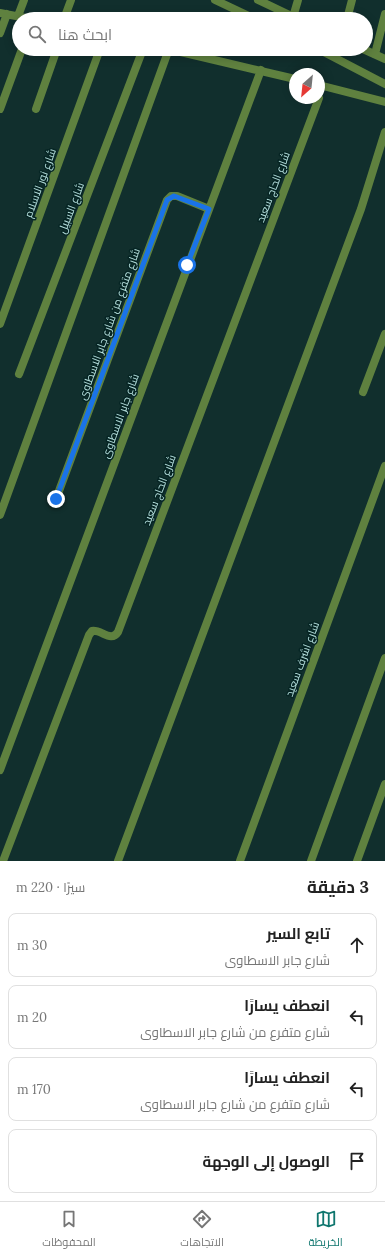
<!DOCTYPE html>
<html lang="ar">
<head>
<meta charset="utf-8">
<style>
	:root { --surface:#fff; --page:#f6f6f6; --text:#222; --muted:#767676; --line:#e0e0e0; --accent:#0f766e }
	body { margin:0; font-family:Lora,Cairo,serif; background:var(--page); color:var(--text); direction:rtl }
	.compass { position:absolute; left:289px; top:68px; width:36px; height:36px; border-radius:50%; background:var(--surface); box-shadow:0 2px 10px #0003; rotate:207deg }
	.stop { position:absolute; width:12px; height:12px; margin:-9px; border:3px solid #1a73e8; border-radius:50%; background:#fff }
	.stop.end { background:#1a73e8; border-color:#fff; box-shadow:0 1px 4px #0008 }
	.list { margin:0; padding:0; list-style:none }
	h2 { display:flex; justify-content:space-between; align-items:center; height:52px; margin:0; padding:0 16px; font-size:17px }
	h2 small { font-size:13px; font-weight:400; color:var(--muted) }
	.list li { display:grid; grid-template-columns:26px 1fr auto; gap:12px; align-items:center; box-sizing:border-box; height:64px; margin:0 8px 8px; padding:0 8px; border:1px solid var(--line); border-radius:8px }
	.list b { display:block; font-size:15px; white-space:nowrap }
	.list p { margin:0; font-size:13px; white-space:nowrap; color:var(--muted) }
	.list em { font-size:13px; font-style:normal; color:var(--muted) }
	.icon { flex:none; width:22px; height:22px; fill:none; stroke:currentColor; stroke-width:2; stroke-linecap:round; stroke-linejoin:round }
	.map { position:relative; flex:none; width:385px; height:861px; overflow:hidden; direction:ltr }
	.search { position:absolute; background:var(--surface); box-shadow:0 2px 10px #0003; left:12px; right:12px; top:12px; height:44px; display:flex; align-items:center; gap:10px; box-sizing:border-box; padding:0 14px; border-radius:22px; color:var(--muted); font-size:15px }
	.sheet { height:340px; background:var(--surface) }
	nav { display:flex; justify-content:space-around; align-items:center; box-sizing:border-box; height:56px; border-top:1px solid var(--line); background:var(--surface); font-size:11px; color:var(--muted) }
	nav a { display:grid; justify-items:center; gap:2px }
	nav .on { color:var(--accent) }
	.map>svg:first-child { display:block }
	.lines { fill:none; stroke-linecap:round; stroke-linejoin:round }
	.minor { stroke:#5f813f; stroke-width:8 }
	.tertiary { stroke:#5f813f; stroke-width:8 }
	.route { stroke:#1a73e8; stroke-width:5 }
	.labels { text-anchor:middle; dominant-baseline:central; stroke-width:3; stroke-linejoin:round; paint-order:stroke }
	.street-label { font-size:11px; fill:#b6e0de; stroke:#062524 }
</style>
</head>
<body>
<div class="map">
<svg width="385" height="861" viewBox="0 0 385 861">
	<rect width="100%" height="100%" fill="#112f2d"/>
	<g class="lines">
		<path class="minor" d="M0 13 31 19
			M18 16 24 0
			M293 17 298 0
			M64 19 71 0
			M347 19 352 0
			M0 33 7 14
			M168 49 295 79
			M375 54 385 14
			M335 57 338 49
			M319 85 385 102
			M0 109 22 49
			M36 109 57 49
			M0 324 100 49
			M19 374 143 49
			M363 392 385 334
			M56 499 167 200 171 196H177L209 209
			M0 515 169 49
			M0 770 261 70
			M3 861 89 635 92 631C101 629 111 643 118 632L319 98
			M118 861 361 209 385 132
			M240 861 385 466
			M311 861 385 658
			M357 861 385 784"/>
		<path class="tertiary" d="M215 0 255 19
			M258 0 298 19
			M318 49 385 84
			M363 49 385 59"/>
	</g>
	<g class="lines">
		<path class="route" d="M56 499 167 200 174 196 209 209 187 265"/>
	</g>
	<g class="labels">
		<g class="street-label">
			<text transform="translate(40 183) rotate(-70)">شارع نور الاسلام</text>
			<text transform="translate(273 187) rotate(-69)">شارع الحاج سعيد</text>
			<text transform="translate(71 208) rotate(-69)">شارع السبيل</text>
			<text transform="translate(109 324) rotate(-70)">شارع متفرع من شارع جابر الاسطاوى</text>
			<text transform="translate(120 416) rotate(-70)">شارع جابر الاسطاوى</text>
			<text transform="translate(159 490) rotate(-69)">شارع الحاج سعيد</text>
			<text transform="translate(302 659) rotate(-70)">شارع اشرف سعيد</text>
		</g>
	</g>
</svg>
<svg class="compass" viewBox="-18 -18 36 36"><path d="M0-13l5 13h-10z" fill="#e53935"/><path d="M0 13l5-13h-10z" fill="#767676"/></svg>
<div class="stop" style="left:187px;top:265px"></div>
<div class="stop end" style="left:56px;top:499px"></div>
<div class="search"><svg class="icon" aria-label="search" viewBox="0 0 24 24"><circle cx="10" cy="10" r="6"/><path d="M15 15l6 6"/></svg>ابحث هنا</div>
</div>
<section class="sheet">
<h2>3 دقيقة<small>سيرًا · 220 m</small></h2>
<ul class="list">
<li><svg class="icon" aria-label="ahead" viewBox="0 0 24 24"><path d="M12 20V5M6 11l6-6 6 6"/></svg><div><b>تابع السير</b><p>شارع جابر الاسطاوى</p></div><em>30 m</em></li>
<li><svg class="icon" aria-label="left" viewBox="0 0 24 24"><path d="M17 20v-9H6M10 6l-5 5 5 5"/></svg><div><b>انعطف يسارًا</b><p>شارع متفرع من شارع جابر الاسطاوى</p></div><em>20 m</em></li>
<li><svg class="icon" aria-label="left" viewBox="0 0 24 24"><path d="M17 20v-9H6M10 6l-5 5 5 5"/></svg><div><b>انعطف يسارًا</b><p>شارع متفرع من شارع جابر الاسطاوى</p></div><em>170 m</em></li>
<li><svg class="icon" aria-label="arrive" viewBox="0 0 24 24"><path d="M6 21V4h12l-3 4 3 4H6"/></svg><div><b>الوصول إلى الوجهة</b></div></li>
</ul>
</section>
<nav>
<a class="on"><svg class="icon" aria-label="map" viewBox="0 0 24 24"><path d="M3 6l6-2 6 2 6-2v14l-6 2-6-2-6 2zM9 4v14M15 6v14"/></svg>الخريطة</a>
<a><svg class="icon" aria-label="directions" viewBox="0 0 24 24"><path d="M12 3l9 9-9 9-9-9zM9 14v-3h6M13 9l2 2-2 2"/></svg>الاتجاهات</a>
<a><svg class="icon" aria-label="saved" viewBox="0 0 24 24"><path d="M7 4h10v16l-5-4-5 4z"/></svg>المحفوظات</a>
</nav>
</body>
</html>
